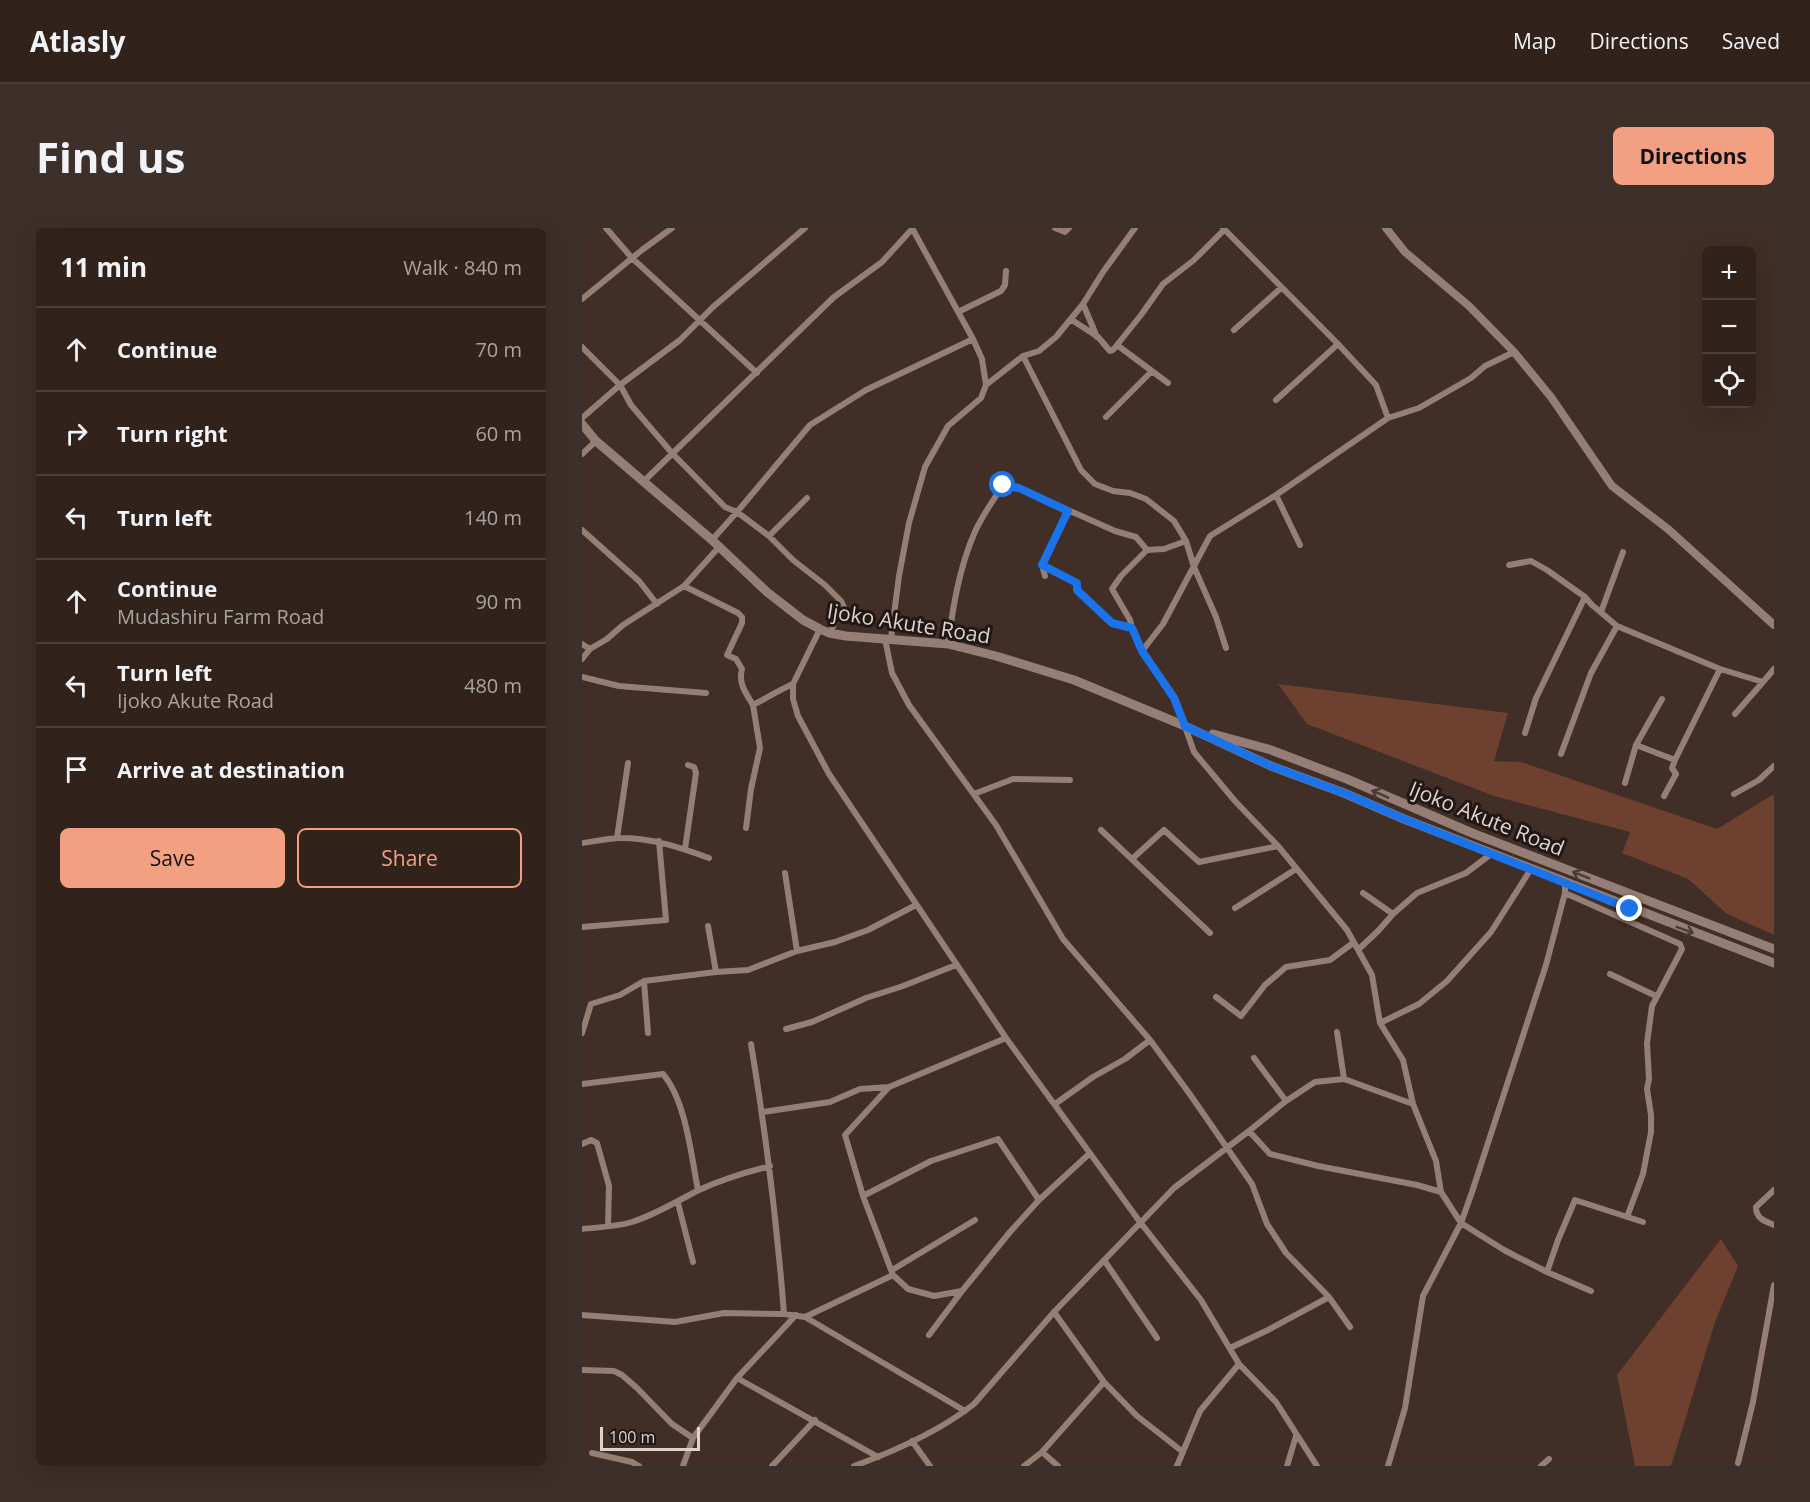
<!DOCTYPE html>
<html lang="en">
<head>
<meta charset="utf-8">
<style>
	:root { --surface:#31221c; --page:#3d2f29; --text:#f1f3f6; --muted:#a8a4a3; --line:#4c3f3b; --accent:#f2a081 }
	body { margin:0; font-family:"Open Sans",sans-serif; background:var(--page); color:var(--text) }
	.controls { position:absolute; right:18px; top:18px; display:grid; overflow:hidden; border-radius:9px; box-shadow:0 6px 24px #0002 }
	.controls button { width:54px; height:54px; display:grid; place-items:center; padding:0; border:0; border-bottom:2px solid var(--line); background:var(--surface); color:var(--text); font:30px sans-serif }
	.scale { position:absolute; left:18px; bottom:15px; width:100px; box-sizing:border-box; padding-left:6px; border:3px solid #dfd2cd; border-top:0; font-size:16px; line-height:21px; white-space:nowrap; color:#dfd2cd; -webkit-text-stroke:4px #211815; paint-order:stroke }
	.stop { position:absolute; width:18px; height:18px; margin:-14px; border:4px solid #1a73e8; border-radius:50%; background:#fff }
	.stop.end { background:#1a73e8; border-color:#fff; box-shadow:0 2px 6px #0008 }
	.list { margin:0; padding:0; list-style:none }
	h2 { display:flex; justify-content:space-between; align-items:center; height:78px; margin:0; padding:0 24px; font-size:26px }
	h2 small { font-size:20px; font-weight:400; color:var(--muted) }
	.list li { display:grid; grid-template-columns:39px 1fr auto; gap:18px; align-items:center; box-sizing:border-box; height:84px; padding:0 24px; border-top:2px solid var(--line) }
	.list b { display:block; font-size:22px; white-space:nowrap }
	.list p { margin:0; font-size:20px; white-space:nowrap; color:var(--muted) }
	.list em { font-size:20px; font-style:normal; color:var(--muted) }
	.actions { display:flex; gap:12px; padding:18px 24px }
	.actions a { flex:1; padding:14px 0; border:2px solid var(--accent); border-radius:9px; text-align:center; font-size:21px; color:var(--accent) }
	.actions .main { background:var(--accent); color:#111 }
	.icon { flex:none; width:33px; height:33px; fill:none; stroke:currentColor; stroke-width:2; stroke-linecap:round; stroke-linejoin:round }
	.map { position:relative; flex:none; width:1192px; height:1238px; overflow:hidden; border-radius:9px }
	header { display:flex; align-items:center; gap:36px; box-sizing:border-box; height:84px; padding:0 30px; background:var(--surface); border-bottom:2px solid var(--line) }
	header strong { font-size:28px }
	nav { display:flex; gap:33px; margin-inline-start:auto; font-size:21px }
	.intro { display:flex; align-items:center; justify-content:space-between; box-sizing:border-box; height:144px; padding:0 36px }
	h1 { margin:0; font-size:42px }
	.button { padding:15px 27px; border-radius:9px; background:var(--accent); color:#111; font-size:21px; font-weight:700 }
	main { display:flex; gap:36px; padding:0 36px }
	aside { flex:1; background:var(--surface); border-radius:9px; box-shadow:0 6px 24px #0002 }
	.map>svg:first-child { display:block }
	.green { fill:#6d402f }
	.lines { fill:none; stroke-linecap:round; stroke-linejoin:round }
	.minor { stroke:#957e76; stroke-width:6 }
	.tertiary { stroke:#957e76; stroke-width:8 }
	.secondary { stroke:#957e76; stroke-width:9 }
	.oneway { stroke:#4a3c37 }
	.route { stroke:#1a73e8; stroke-width:8 }
	.labels { text-anchor:middle; dominant-baseline:central; stroke-width:6; stroke-linejoin:round; paint-order:stroke }
	.street-label { font-size:21px; fill:#dfd2cd; stroke:#211815 }
</style>
</head>
<body>
<header>
<strong>Atlasly</strong>
<nav><a>Map</a><a>Directions</a><a>Saved</a></nav>
</header>
<div class="intro"><h1>Find us</h1><a class="button">Directions</a></div>
<main>
<aside>
<h2>11 min<small>Walk · 840 m</small></h2>
<ul class="list">
<li><svg class="icon" aria-label="ahead" viewBox="0 0 24 24"><path d="M12 20V5M6 11l6-6 6 6"/></svg><div><b>Continue</b></div><em>70 m</em></li>
<li><svg class="icon" aria-label="right" viewBox="0 0 24 24"><path d="M7 20v-9h11M14 6l5 5-5 5"/></svg><div><b>Turn right</b></div><em>60 m</em></li>
<li><svg class="icon" aria-label="left" viewBox="0 0 24 24"><path d="M17 20v-9H6M10 6l-5 5 5 5"/></svg><div><b>Turn left</b></div><em>140 m</em></li>
<li><svg class="icon" aria-label="ahead" viewBox="0 0 24 24"><path d="M12 20V5M6 11l6-6 6 6"/></svg><div><b>Continue</b><p>Mudashiru Farm Road</p></div><em>90 m</em></li>
<li><svg class="icon" aria-label="left" viewBox="0 0 24 24"><path d="M17 20v-9H6M10 6l-5 5 5 5"/></svg><div><b>Turn left</b><p>Ijoko Akute Road</p></div><em>480 m</em></li>
<li><svg class="icon" aria-label="arrive" viewBox="0 0 24 24"><path d="M6 21V4h12l-3 4 3 4H6"/></svg><div><b>Arrive at destination</b></div></li>
</ul>
<div class="actions"><a class="main">Save</a><a>Share</a></div>
</aside>
<div class="map">
<svg width="1192" height="1238" viewBox="0 0 1192 1238">
	<rect width="100%" height="100%" fill="#412e26"/>
	<path class="green" d="M696 456 926 485 912 533 939 534 1135 601 1192 566V707L1145 686 1106 651 1040 625 1048 604 912 568 725 496Z
		M1139 1011 1156 1038 1133 1094 1089 1238H1053L1035 1147Z"/>
	<g class="lines">
		<path class="minor" d="M24 0 50 30 175 145
			M473 0 483 4 487 0
			M641 0 756 116 794 157 806 190
			M0 71 60 22 90 0
			M501 76 515 109
			M376 84 419 63 423 57 424 43
			M490 92 516 109 528 123 531 122 559 87 581 56 612 32 642 2
			M652 102 699 60
			M535 117 586 155
			M0 119 38 157 49 177 90 225 143 279 155 284 187 308 211 332 243 357 259 373 262 379 247 405
			M441 128 499 242 513 256 531 263 548 265 564 271 592 293 604 313 612 339 634 389 644 420
			M404 157 441 128 457 123 474 109 501 76 521 44 553 0
			M694 172 756 116
			M524 189 570 143
			M0 190 38 157 98 112 131 79 223 0
			M0 226 14 213
			M61 254 252 69 300 34 331 0
			M694 267 718 317
			M0 302 57 353 75 376
			M187 308 225 270
			M130 312 155 284 228 197 284 162 391 111
			M460 337 495 355V362L530 395 550 400
			M927 337 949 333 965 342 1003 369 1010 377 1035 398 1138 441 1181 454 1192 441
			M463 348 460 337 486 283
			M102 358 156 385 160 389V395L145 427 154 431 160 441C156 456 164 465 171 477
			M1019 384 1041 324
			M238 401 211 456V471L216 488 247 546 424 810 558 994 619 1072 657 1136 694 1174 735 1238
			M309 410 317 348 327 295 343 239 366 198 399 170 404 157 400 131 391 111 330 0
			M303 411 310 445 327 477 414 597 481 711 568 812 607 865 670 956 685 996 704 1025 747 1069 768 1099
			M0 416 8 421
			M366 416C371 379 377 341 392 306 399 289 411 273 421 257L437 260 533 303 554 309 565 322
			M560 423 550 400 548 392 530 361 539 348 565 322 582 321 604 313
			M0 431 8 421 25 411 41 397 102 358 137 319
			M0 449 37 458 124 465
			M1153 486 1181 454
			M943 505 954 470 1003 369
			M1054 517 1080 471
			M979 526 1009 445 1035 398
			M1043 555 1054 517 1093 532
			M392 566 431 551 488 552
			M1152 566 1177 552 1192 538
			M1082 568 1094 546 1090 540 1093 532 1138 441
			M164 600 169 561 178 520 171 477C185 470 197 462 211 456
			M519 602 628 705
			M35 610 46 535
			M0 615C12 614 26 610 38 610 70 610 97 619 127 630
			M103 621 114 545 112 539 106 537
			M550 631 582 602 617 634 696 618
			M203 645 215 723
			M781 665 811 686
			M983 665 1098 716 1100 721 1070 778 1065 815 1067 851 1065 861 1069 887V904L1061 946 1045 989
			M653 680 714 641
			M126 698 134 744
			M0 699 84 692 77 613
			M777 721 797 702 811 686 835 665 884 645 909 626
			M1028 746 1074 768
			M62 753 66 805
			M634 769 659 788 683 757 704 739 748 732 771 715
			M798 795 837 776 865 753 909 704 949 641
			M204 801 230 794 284 770 321 758 374 737
			M755 804 762 851
			M0 805 9 776 38 767 62 753 134 744 166 742 215 723 253 714 286 702 334 677
			M424 810 307 859 263 907 281 968 311 1047 326 1061 352 1068 380 1063 428 1004 457 972 507 926
			M169 816C184 906 195 995 202 1086
			M672 830 704 873
			M0 856 81 846C104 873 109 927 116 962
			M473 876 511 849 543 831 568 812
			M181 884 248 874 278 861 307 859
			M667 903 688 926 736 938 835 957 859 964 879 995 922 1022 965 1044 1009 1063
			M0 916 9 912 15 915 27 958 26 998
			M1192 962 1174 979C1174 991 1183 993 1192 997
			M859 964 854 933 831 876 821 832 798 795 790 747 765 702 696 618 653 573 612 524 593 470 560 423 581 396 628 308 694 267 806 190 837 180 889 150 903 138 932 124
			M281 968 349 933 416 911 457 972
			M96 975 111 1034
			M0 1001C17 999 34 999 50 994 75 986 95 973 117 962 140 951 164 944 188 938
			M522 1032 575 1110
			M310 1042 393 992
			M965 1044 976 1012 993 972 1061 994
			M472 1084 522 1154 555 1188 601 1224
			M0 1087 93 1094 142 1085 202 1086 223 1089 311 1047
			M223 1089 383 1183
			M347 1107 380 1063
			M648 1120 686 1102 747 1069
			M0 1142 32 1143 40 1147 55 1160 90 1196 111 1210
			M155 1150 296 1229
			M330 1213 348 1238
			M460 1224 476 1238
			M10 1225 50 1234 57 1238
			M1156 1235 1171 1174 1192 1057
			M101 1238 111 1210 155 1150 214 1087
			M190 1238 233 1192
			M272 1238C313 1223 358 1203 392 1176L472 1084 592 960 667 903 704 873 733 854 762 851 831 876
			M442 1238 460 1224 522 1154
			M595 1238 618 1183 657 1136
			M705 1238 714 1208
			M806 1238 823 1180 841 1068 879 995 890 964 964 737 983 665V654
			M959 1238 967 1231"/>
		<path class="tertiary" d="M804 0 823 24 887 78 932 124 969 169 1030 258 1086 301 1192 397"/>
		<path class="secondary" d="M0 196 14 213 130 312 185 364 221 392 238 401 247 405 264 408 366 416 414 428 492 452 603 498 689 538 762 565 822 591 1192 735
			M631 506 689 522 765 551 890 605 1192 721"/>
	</g>
	<defs><path id="oneway-shaft" d="M-6 0H5M1.5-3L5.5 0L1.5 3" fill="none" stroke-width="1.6" stroke-linecap="round" stroke-linejoin="round" transform="scale(1.5)"/></defs>
	<g class="oneway">
		<use href="#oneway-shaft" transform="translate(798 566) rotate(-156)"/>
		<use href="#oneway-shaft" transform="translate(999 647) rotate(-158)"/>
		<use href="#oneway-shaft" transform="translate(1103 702) rotate(21)"/>
	</g>
	<g class="lines">
		<path class="route" d="M421 257 437 260 486 283 460 337 495 355V362L530 395 550 400 560 423 592 470 603 498 689 538 762 565 822 591 1048 681"/>
	</g>
	<g class="labels">
		<g class="street-label">
			<text transform="translate(327 395) rotate(9)">Ijoko Akute Road</text>
			<text transform="translate(905 590) rotate(22)">Ijoko Akute Road</text>
		</g>
	</g>
</svg>
<div class="controls">
<button>+</button>
<button>−</button>
<button><svg class="icon" aria-label="locate" viewBox="0 0 24 24"><circle cx="12" cy="12" r="6"/><path d="M12 2v4M12 18v4M2 12h4M18 12h4"/></svg></button>
</div>
<div class="scale">100 m</div>
<div class="stop" style="left:421px;top:257px"></div>
<div class="stop end" style="left:1048px;top:681px"></div>
</div>
</main>
</body>
</html>
